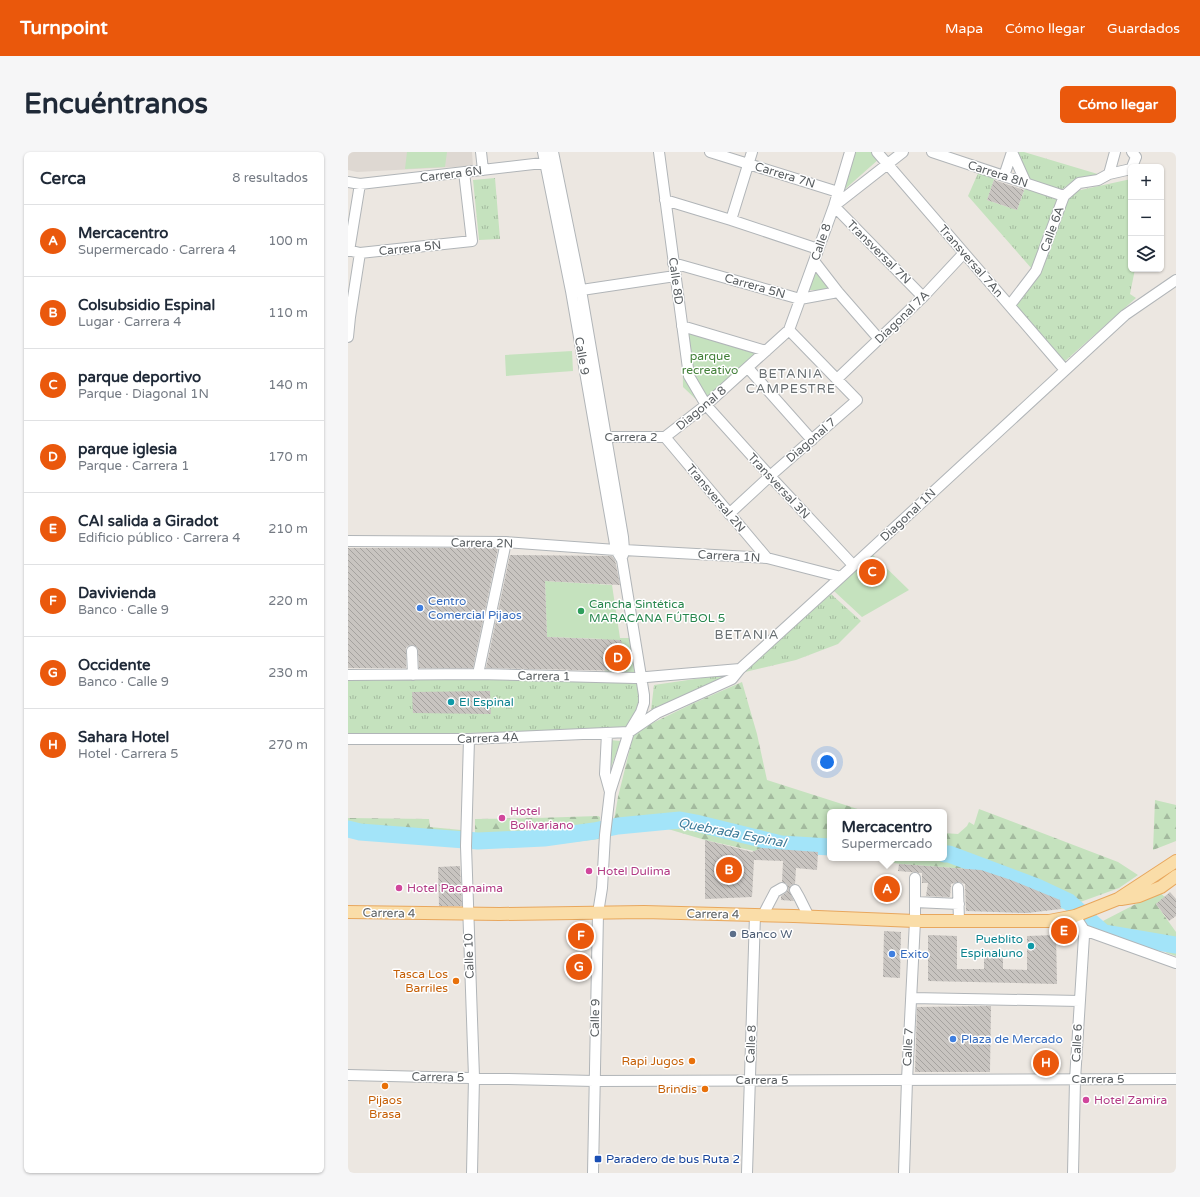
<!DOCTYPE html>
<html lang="es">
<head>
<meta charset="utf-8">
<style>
	:root { --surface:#fff; --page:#f6f6f7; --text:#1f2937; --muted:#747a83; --line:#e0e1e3; --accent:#ea580c }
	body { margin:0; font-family:"Varela Round",sans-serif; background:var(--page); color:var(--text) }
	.controls { position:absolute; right:12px; top:12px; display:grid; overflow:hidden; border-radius:6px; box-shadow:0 1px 3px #0004 }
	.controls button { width:36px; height:36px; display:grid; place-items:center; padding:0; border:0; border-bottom:1px solid var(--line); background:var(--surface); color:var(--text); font:20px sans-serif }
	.you { position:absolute; left:479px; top:610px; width:14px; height:14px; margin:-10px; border:3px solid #fff; border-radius:50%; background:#1a73e8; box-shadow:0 0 0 6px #1a73e833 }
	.badge { display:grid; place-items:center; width:26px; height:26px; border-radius:50%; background:var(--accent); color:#fff; font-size:13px; font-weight:700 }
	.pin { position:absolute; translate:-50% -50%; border:2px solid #fff; box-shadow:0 1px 4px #0006 }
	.popup { position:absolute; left:479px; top:657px; width:120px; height:52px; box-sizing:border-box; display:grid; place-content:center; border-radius:6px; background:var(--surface); filter:drop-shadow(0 1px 3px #0005); font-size:13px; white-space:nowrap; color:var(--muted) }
	.popup b { font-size:15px; color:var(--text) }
	.popup::after { content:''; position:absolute; left:50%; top:100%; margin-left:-8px; border:8px solid transparent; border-top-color:var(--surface) }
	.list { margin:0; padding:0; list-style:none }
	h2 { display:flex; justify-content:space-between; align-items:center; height:52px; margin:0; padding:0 16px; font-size:17px }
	h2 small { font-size:13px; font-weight:400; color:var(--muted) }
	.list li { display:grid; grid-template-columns:26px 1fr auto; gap:12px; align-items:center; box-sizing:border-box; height:72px; padding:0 16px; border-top:1px solid var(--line) }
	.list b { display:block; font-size:15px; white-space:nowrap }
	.list p { margin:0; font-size:13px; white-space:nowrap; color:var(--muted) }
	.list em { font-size:13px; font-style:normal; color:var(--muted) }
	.icon { flex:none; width:22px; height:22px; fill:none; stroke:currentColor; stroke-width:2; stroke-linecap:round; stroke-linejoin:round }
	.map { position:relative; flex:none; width:828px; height:1021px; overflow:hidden; border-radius:6px }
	header { display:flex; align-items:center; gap:24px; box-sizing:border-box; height:56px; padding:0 20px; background:var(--accent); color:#fff }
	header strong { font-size:19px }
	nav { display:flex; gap:22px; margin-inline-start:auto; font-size:14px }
	.intro { display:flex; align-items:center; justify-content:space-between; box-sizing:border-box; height:96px; padding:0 24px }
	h1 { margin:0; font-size:28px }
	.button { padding:10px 18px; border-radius:6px; background:var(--accent); color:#fff; font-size:14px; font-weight:700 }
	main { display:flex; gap:24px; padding:0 24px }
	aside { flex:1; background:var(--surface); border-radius:6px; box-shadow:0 1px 3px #0004 }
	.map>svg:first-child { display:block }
	.education { fill:#ded8d2 }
	.grass { fill:url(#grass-tufts) }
	.forest { fill:url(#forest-firs) }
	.park { fill:#c5e2be }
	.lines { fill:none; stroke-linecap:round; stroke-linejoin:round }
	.river { stroke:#a3e4f9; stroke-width:17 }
	.building { fill:url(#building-back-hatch) }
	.minor-casing { stroke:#b1b5b8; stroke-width:12 }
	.major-casing { stroke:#e8a75d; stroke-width:14 }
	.minor { stroke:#fff; stroke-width:10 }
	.major { stroke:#fadda8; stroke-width:12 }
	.shop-dot { fill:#3f7fe0; stroke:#fff; stroke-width:1.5 }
	.leisure-dot { fill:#2e9e5b; stroke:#fff; stroke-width:1.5 }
	.culture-dot { fill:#0f9aa8; stroke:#fff; stroke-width:1.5 }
	.hotel-dot { fill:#d1479c; stroke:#fff; stroke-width:1.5 }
	.service-dot { fill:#5c6f8a; stroke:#fff; stroke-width:1.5 }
	.food-dot { fill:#e8710a; stroke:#fff; stroke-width:1.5 }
	.transit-dot { fill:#1a4fb4; stroke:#fff; stroke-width:1.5 }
	.labels { text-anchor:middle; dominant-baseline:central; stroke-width:3; stroke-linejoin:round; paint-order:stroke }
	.street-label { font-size:12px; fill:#595e61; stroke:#fff }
	.park-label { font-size:12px; fill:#438039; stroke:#fff }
	.shop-label { font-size:12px; fill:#366cbe; stroke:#fff; text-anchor:start }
	.leisure-label { font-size:12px; fill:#27864d; stroke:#fff; text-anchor:start }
	.culture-label { font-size:12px; fill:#0d838f; stroke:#fff; text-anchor:start }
	.hotel-label { font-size:12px; fill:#b23c85; stroke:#fff; text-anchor:start }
	.service-label { font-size:12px; fill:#4e5e75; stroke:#fff; text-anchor:start }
	.food-label { font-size:12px; fill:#c56008; stroke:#fff; text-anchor:end }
	.transit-label { font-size:12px; fill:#164399; stroke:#fff; text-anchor:start }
	.neighbourhood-label { font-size:13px; letter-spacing:1px; fill:#6a7073; stroke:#fff }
	.water-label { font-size:13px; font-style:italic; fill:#3d7b99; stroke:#fff }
</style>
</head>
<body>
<header>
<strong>Turnpoint</strong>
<nav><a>Mapa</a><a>Cómo llegar</a><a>Guardados</a></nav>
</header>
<div class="intro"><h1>Encuéntranos</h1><a class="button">Cómo llegar</a></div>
<main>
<aside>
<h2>Cerca<small>8 resultados</small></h2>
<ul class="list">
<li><span class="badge">A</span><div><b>Mercacentro</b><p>Supermercado · Carrera 4</p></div><em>100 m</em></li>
<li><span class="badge">B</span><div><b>Colsubsidio Espinal</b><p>Lugar · Carrera 4</p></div><em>110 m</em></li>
<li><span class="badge">C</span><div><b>parque deportivo</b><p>Parque · Diagonal 1N</p></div><em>140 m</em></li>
<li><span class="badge">D</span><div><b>parque iglesia</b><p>Parque · Carrera 1</p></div><em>170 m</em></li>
<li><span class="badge">E</span><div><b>CAI salida a Giradot</b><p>Edificio público · Carrera 4</p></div><em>210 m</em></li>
<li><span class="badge">F</span><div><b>Davivienda</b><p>Banco · Calle 9</p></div><em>220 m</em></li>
<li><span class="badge">G</span><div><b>Occidente</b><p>Banco · Calle 9</p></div><em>230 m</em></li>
<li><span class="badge">H</span><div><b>Sahara Hotel</b><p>Hotel · Carrera 5</p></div><em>270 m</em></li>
</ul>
</aside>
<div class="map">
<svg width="828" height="1021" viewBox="0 0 828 1021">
	<defs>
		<pattern id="grass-tufts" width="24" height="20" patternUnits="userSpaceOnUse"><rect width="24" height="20" fill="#c5e2be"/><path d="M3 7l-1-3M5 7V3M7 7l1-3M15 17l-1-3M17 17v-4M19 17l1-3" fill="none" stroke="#a3ba9e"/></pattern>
		<pattern id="forest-firs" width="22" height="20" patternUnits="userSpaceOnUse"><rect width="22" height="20" fill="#c5e2be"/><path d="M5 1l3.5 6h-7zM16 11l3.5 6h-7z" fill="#a3ba9e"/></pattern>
		<pattern id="building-back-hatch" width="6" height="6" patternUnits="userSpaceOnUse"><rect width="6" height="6" fill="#c8c4c0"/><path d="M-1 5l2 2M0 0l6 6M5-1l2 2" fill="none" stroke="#a5a29f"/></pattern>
	</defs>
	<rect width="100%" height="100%" fill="#ece7e1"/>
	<path class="education" d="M0 0H124L125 14 9 20 0 18Z"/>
	<path class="grass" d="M670 0H676L753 23 724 30 713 38 682 28Z
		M631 19 647 25 639 48 669 58 677 36 710 45 684 117 620 44Z
		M147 26 152 87 131 88 125 28Z
		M783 27V117H787L782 142 788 146 716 210 668 153 693 119 718 50 728 39Z
		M483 442 513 469 490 492 448 508 393 521Z
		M381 522V524L303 558 306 533Z
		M125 527 291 528 292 551 279 577 205 580 0 582V528Z"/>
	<path class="forest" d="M394 530 409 582 419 628 519 660H482V702L415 696V701L357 688 320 677 264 680 270 645 286 580 346 551Z
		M807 648 828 653V689L805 698Z
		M631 657 770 710 790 723 771 736 713 757 712 748 663 728 633 718 553 712 510 706H596V681L610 682 619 674 621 670 626 673Z
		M250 664 252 665 251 687 201 693 179 690 127 691V667L188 666Z
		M0 666 81 667 82 675 113 678V691L45 686 13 685 0 684Z
		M811 740 817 745 808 752 828 780V804L819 801 801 788 802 785 763 777 753 770Z"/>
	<path class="park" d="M59 0H99L97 15 57 17Z
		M506 0H524L531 7 496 38Z
		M468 116 485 138H459Z
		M334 174 418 199 356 255 335 235Z
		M224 199 225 219 158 224 157 203Z
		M524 402 561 438 514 465 486 439Z
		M197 429 264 433 272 486H282L287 526 257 525 255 487 199 485Z
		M261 588 273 589 262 618Z"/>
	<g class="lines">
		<path class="river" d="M0 677 12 680 130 689 196 686 246 679 270 674 332 668 348 671 433 692 482 695
			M596 702H601L689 735 721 750 756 781 828 793"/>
	</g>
	<path class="building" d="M646 28 676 38 669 58 639 48Z
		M0 396H150L125 516H71L70 498 69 495 64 493 60 494 58 496V516H0Z
		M162 403 264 404 267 408 272 433 197 429 199 485 273 488 279 519 138 516Z
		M142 539 143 562 65 561 64 540Z
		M357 688 404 700 413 696 470 700 469 718 448 716 447 732 443 733 441 738 446 749 433 748V744L439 740 440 736 439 732 434 730 435 709 406 708 404 745 357 747Z
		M551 712 633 718 663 728 712 748 713 757 679 761 618 759 617 732 610 730 603 732 602 745 578 744 580 731H574V721L550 719Z
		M112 714 114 754H91L90 715Z
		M822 740 828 747V764L821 769 808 752Z
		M536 779 553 780 552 826 535 825Z
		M580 783 609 784V817H636V804L655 805V817L679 818V784L708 783 709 832 580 829Z
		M643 854 642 920H567L569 855Z"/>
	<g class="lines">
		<g class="minor-casing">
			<path id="minor" d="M133 0 135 18
				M195 0 223 139 268 398 274 408 296 543V551L293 560 281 580 262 640 257 683 254 736 250 761 245 1021
				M205 0 233 138 275 385 276 398 275 403
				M311 0 341 224 358 253 422 324 505 413
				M362 0 490 40
				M529 0 717 218
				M555 0 486 54 575 145
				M584 0 716 44
				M664 0 678 31
				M784 15 788 5 784 0
				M761 22 767 0
				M656 24 664 0
				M0 30 12 32 203 10
				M317 48 383 68 470 97
				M383 68 404 0
				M0 98 12 101 124 89 116 20
				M1 99 12 32
				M466 109 490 140 531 187
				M325 111 452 147 490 140
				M227 139 327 124
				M662 153 688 119 716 44 731 31 750 28 761 22 783 17
				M334 174 418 199
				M0 185 2 165 12 101
				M400 216 464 288
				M489 227 575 145 616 101
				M253 285H317
				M317 285 358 253 441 178 486 54 502 0
				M317 285 419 406
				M381 362 422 324 509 248 441 178
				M0 389 158 390 268 398H276L419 406 493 425
				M64 499 65 523
				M130 522 158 390
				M0 523 130 522 287 526 392 517
				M259 581 257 622 262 640
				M0 587H121L281 580 309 561 384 527 392 517 493 425 777 163 828 128
				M121 587 118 694 126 925 124 1021
				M610 736 611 769
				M447 738 451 745 461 765
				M567 750 611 752
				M415 763 427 740 434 736
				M736 778 828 811
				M563 846 732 849
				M0 923 246 929 828 927
				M399 1021 407 763
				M556 1021 559 928 567 769V726
				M725 1021 727 928 736 784V778L727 764"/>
		</g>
		<g class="major-casing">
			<path id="major" d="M773 747 791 744 813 735 828 724
				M0 760 152 762 296 760 446 764 567 769H701L727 764 770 747 828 709"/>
		</g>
		<use href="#minor" class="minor"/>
		<use href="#major" class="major"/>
	</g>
	<g class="shop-dot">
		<circle cx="72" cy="456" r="4"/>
		<circle cx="544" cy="802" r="4"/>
		<circle cx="605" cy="887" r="4"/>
	</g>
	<circle class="leisure-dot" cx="233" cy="459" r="4"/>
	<g class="culture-dot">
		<circle cx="103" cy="550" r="4"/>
		<circle cx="683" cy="794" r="4"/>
	</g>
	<g class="hotel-dot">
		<circle cx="154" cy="666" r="4"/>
		<circle cx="241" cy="719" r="4"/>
		<circle cx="51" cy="736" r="4"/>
		<circle cx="738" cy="948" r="4"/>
	</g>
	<circle class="service-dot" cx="385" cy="782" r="4"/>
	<g class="food-dot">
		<circle cx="108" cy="829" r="4"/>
		<circle cx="344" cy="909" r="4"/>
		<circle cx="37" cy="934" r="4"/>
		<circle cx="357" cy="937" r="4"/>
	</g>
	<rect class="transit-dot" x="246" y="1003" width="8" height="8" rx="2"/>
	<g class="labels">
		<g class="street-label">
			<text transform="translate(103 22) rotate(-7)">Carrera 6N</text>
			<text transform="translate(650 22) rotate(18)">Carrera 8N</text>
			<text transform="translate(437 23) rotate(17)">Carrera 7N</text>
			<text transform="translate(704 77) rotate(-70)">Calle 6A</text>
			<text transform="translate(473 90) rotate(-71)">Calle 8</text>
			<text transform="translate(62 96) rotate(-6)">Carrera 5N</text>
			<text transform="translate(531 100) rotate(45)">Transversal 7N</text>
			<text transform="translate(623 109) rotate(49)">Transversal 7An</text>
			<text transform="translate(328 129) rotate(82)">Calle 8D</text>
			<text transform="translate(407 134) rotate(16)">Carrera 5N</text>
			<text transform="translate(554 165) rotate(-44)">Diagonal 7A</text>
			<text transform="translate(234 204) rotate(80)">Calle 9</text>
			<text transform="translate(353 256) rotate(-40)">Diagonal 8</text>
			<text x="283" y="285">Carrera 2</text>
			<text transform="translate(463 288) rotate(-41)">Diagonal 7</text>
			<text transform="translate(431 334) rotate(47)">Transversal 3N</text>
			<text transform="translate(368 346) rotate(50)">Transversal 2N</text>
			<text transform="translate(560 363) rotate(-43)">Diagonal 1N</text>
			<text transform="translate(134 391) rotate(1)">Carrera 2N</text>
			<text transform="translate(381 404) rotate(3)">Carrera 1N</text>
			<text transform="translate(196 524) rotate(1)">Carrera 1</text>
			<text transform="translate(140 586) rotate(-2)">Carrera 4A</text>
			<text transform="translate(41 761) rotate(1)">Carrera 4</text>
			<text transform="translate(365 762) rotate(1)">Carrera 4</text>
			<text transform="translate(121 804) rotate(-92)">Calle 10</text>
			<text transform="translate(247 866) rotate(-89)">Calle 9</text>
			<text transform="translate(729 891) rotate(-87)">Calle 6</text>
			<text transform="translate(403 892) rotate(-88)">Calle 8</text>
			<text transform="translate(560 895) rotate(-87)">Calle 7</text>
			<text transform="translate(90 925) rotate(1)">Carrera 5</text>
			<text x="750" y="927">Carrera 5</text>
			<text x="414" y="928">Carrera 5</text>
		</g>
		<g class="park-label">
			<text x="362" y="204">parque<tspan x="362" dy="14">recreativo</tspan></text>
		</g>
		<g class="shop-label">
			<text x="80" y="449">Centro<tspan x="80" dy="14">Comercial Pijaos</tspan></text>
			<text x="552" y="802">Exito</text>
			<text x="613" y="887">Plaza de Mercado</text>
		</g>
		<g class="leisure-label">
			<text x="241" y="452">Cancha Sintética<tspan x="241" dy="14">MARACANA FÚTBOL 5</tspan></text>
		</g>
		<g class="culture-label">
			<text x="111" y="550">El Espinal</text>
			<text x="675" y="787" text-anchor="end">Pueblito<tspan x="675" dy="14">Espinaluno</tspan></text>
		</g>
		<g class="hotel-label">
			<text x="162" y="659">Hotel<tspan x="162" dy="14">Bolivariano</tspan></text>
			<text x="249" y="719">Hotel Dulima</text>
			<text x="59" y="736">Hotel Pacanaima</text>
			<text x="746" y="948">Hotel Zamira</text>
		</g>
		<g class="service-label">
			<text x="393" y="782">Banco W</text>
		</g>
		<g class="food-label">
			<text x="100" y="822">Tasca Los<tspan x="100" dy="14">Barriles</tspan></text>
			<text x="336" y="909">Rapi Jugos</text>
			<text x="349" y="937">Brindis</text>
			<text x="37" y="948" text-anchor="middle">Pijaos<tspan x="37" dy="14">Brasa</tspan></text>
		</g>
		<g class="transit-label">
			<text x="258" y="1007">Paradero de bus Ruta 2</text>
		</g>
		<g class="neighbourhood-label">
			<text x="443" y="222">BETANIA<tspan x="443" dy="15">CAMPESTRE</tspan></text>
			<text x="399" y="483">BETANIA</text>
		</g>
		<g class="water-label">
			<text transform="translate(384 681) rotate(11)">Quebrada Espinal</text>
		</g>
	</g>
</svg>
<div class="controls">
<button>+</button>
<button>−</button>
<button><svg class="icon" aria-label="layers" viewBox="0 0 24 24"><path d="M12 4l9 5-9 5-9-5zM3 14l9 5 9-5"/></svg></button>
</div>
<div class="you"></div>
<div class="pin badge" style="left:539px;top:737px">A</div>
<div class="popup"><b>Mercacentro</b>Supermercado</div>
<div class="pin badge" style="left:381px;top:718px">B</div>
<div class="pin badge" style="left:524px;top:420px">C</div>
<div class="pin badge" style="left:270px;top:506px">D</div>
<div class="pin badge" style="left:716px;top:779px">E</div>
<div class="pin badge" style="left:233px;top:784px">F</div>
<div class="pin badge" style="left:231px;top:815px">G</div>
<div class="pin badge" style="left:698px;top:911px">H</div>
</div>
</main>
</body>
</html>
